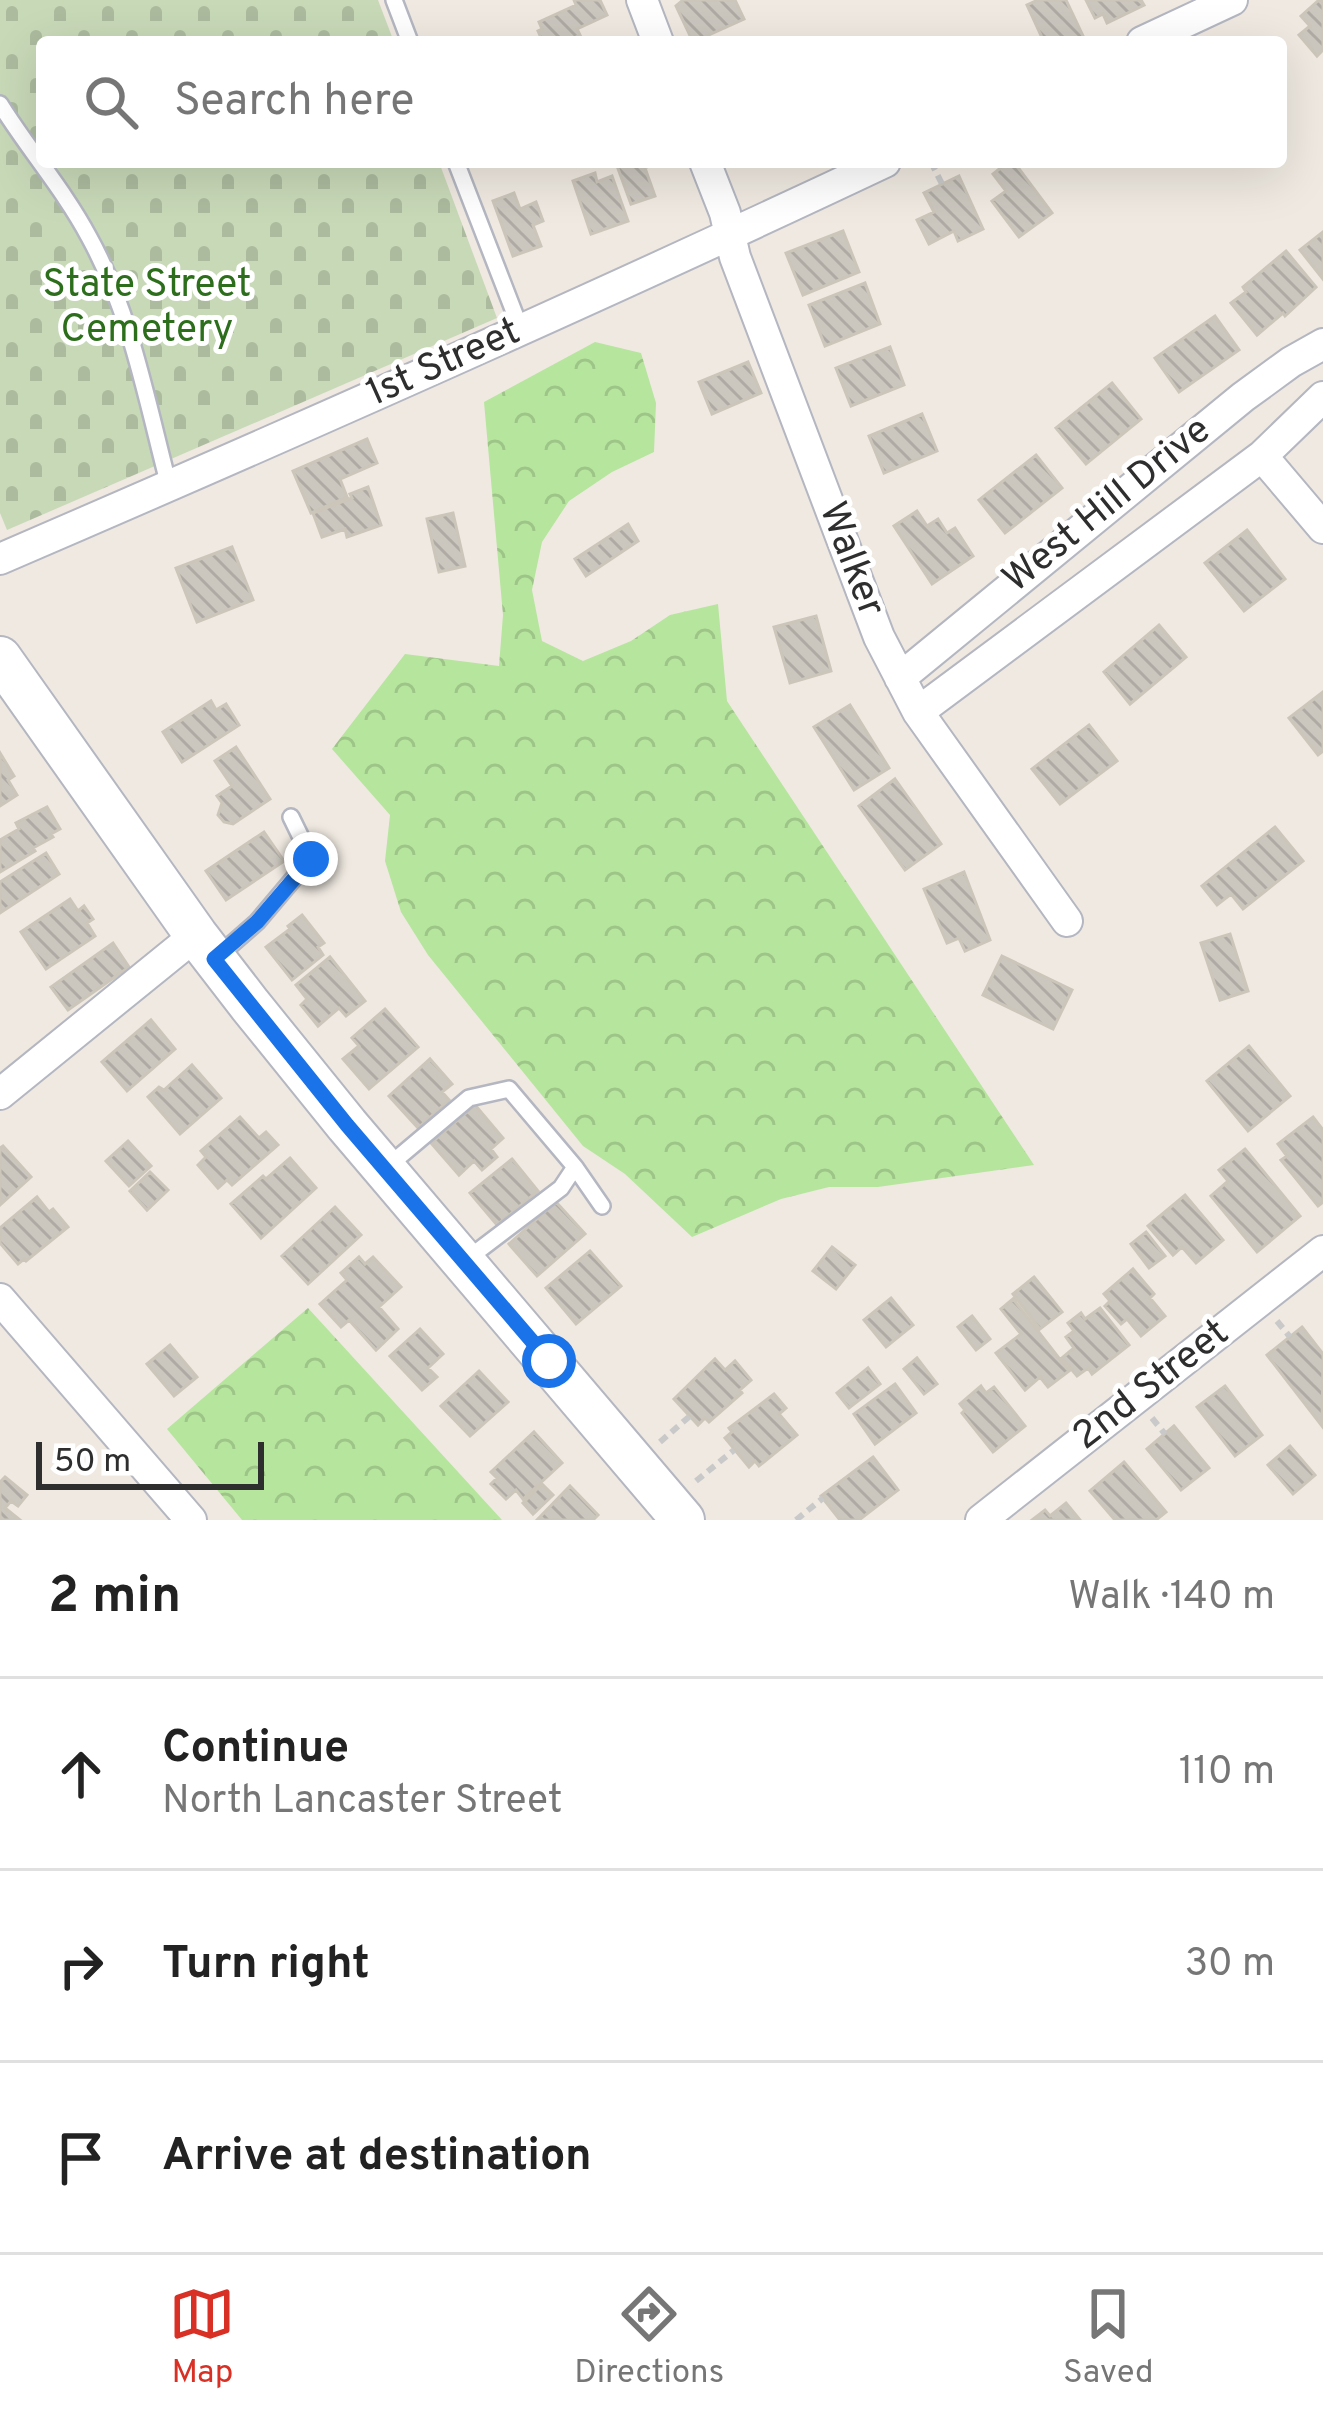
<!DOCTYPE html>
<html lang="en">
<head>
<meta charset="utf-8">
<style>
	:root { --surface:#fff; --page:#f2f2f2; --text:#222; --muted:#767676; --line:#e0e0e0; --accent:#d93025 }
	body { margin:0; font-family:Overpass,sans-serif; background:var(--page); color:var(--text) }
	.scale { position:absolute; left:36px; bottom:30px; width:228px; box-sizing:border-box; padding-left:12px; border:6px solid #2e2e2e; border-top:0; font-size:33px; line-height:42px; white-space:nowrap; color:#2e2e2e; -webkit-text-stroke:9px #fff; paint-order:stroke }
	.stop { position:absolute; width:36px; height:36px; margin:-27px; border:9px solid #1a73e8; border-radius:50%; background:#fff }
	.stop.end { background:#1a73e8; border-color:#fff; box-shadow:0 3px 12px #0008 }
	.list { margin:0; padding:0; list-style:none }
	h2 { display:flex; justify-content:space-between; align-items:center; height:156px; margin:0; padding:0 48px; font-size:51px }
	h2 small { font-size:39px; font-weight:400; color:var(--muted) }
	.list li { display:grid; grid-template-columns:78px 1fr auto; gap:36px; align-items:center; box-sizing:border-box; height:192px; padding:0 48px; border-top:3px solid var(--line) }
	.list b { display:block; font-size:45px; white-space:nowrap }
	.list p { margin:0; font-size:39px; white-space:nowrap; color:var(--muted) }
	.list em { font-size:39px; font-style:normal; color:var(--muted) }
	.icon { flex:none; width:66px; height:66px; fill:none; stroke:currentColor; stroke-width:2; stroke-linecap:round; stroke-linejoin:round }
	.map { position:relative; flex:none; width:1323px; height:1520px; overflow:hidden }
	.search { position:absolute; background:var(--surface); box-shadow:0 12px 48px #0002; left:36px; right:36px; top:36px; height:132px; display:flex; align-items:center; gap:30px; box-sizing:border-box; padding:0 42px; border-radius:12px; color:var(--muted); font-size:45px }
	.sheet { height:732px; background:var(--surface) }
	nav { display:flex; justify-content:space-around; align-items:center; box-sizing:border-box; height:168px; border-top:3px solid var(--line); background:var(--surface); font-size:33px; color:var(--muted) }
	nav a { display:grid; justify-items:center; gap:6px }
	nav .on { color:var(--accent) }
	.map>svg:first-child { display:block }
	.forest { fill:url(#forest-crowns) }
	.cemetery { fill:url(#cemetery-stones) }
	.building { fill:url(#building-back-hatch); stroke:#cbc5ba; stroke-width:3 }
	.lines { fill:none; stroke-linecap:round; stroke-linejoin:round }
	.service-casing { stroke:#b4b7c1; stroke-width:20 }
	.minor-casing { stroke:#b4b7c1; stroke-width:34 }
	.secondary-casing { stroke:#b4b7c1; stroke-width:46 }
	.path { stroke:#c9c9c9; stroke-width:6; stroke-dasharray:9 6; stroke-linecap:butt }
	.service { stroke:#fff; stroke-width:15 }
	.minor { stroke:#fff; stroke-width:30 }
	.secondary { stroke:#fff; stroke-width:42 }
	.route { stroke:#1a73e8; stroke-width:15 }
	.labels { text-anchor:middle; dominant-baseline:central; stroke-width:10; stroke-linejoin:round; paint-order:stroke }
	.park-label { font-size:39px; fill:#2c6e1b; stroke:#fff }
	.street-label { font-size:39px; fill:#2e2e2e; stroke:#fff }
</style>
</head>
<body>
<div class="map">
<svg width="1323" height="1520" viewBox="0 0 1323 1520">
	<defs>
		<pattern id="forest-crowns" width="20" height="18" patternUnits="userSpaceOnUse" patternTransform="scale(3)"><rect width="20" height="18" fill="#b6e59e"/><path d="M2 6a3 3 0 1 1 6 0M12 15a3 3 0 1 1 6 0" fill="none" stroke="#9dc588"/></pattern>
		<pattern id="cemetery-stones" width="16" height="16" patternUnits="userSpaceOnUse" patternTransform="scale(3)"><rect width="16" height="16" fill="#c8d9b8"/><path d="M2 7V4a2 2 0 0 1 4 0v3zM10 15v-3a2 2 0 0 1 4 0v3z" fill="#acbb9e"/></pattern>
		<pattern id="building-back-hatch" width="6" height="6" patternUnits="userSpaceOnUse" patternTransform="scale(3)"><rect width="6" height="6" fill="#cbc7bf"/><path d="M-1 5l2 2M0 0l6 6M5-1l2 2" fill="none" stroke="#afaba4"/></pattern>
	</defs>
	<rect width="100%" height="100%" fill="#efe9e1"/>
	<path class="forest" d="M595 342 641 353 656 403 654 452 612 472 569 501 542 542 532 590 542 641 583 661 631 641 670 615 718 604 727 701 1034 1165 878 1187H829L781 1199 692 1237 625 1174 583 1146 428 955 401 912 385 861 390 815 332 749 405 654 499 666 503 615 484 402Z
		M308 1308 502 1520H242L167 1429Z"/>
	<path class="cemetery" d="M0 0H378L394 42H42V162H439L497 318 7 530 0 513Z"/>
	<path class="building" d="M574 0H600L607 15 577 29 580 35 566 42H543L538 31 542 29 539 22 576 5Z
		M683 0H735L744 19 693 42 676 6Z
		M1038 0H1066L1084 38 1075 42H1044L1027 5Z
		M1086 0H1141L1144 5 1107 23 1103 14 1095 18Z
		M1319 0H1323V50L1317 56 1299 35 1310 26 1301 16Z
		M620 162H658L645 168 655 196 631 204 616 163Z
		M1008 162H1014L1052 213 1019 237 992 201 1006 191 993 174Z
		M595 173 597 182 612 176 628 221 591 234 573 181Z
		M959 176 983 229 958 241 954 231 929 244 917 220 934 212 924 193Z
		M514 193 520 209 536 202 543 221 533 225 541 246 513 256 493 201Z
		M843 231 859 272 803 295 786 253Z
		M1323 232V279L1300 250Z
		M1286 251 1316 287 1285 316 1283 313 1257 335 1231 303 1246 292 1243 287Z
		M865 283 880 324 825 346 809 305Z
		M1215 316 1239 350 1179 392 1155 358Z
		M890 347 904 385 851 406 836 368Z
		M748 362 761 393 712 414 699 382Z
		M1112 383 1141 419 1086 464 1056 428Z
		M922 414 937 451 884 473 869 436Z
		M367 439 377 463 340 479 347 497 311 513 293 471Z
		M1036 455 1062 488 1005 533 979 500Z
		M368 487 381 525 347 537 345 529 322 537 313 513 352 498 350 494Z
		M917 511 927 526 938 519 947 533 955 528 973 556 932 584 894 526Z
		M453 513 465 566 439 572 427 519Z
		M628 524 638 541 586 576 575 559Z
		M1247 530 1285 579 1244 611 1205 563Z
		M232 547 253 600 197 622 176 568Z
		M816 616 831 671 790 683 774 627Z
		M1159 625 1186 657 1130 704 1104 672Z
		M1323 692V751L1318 755 1289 718Z
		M211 701 216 710 226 704 239 725 182 762 163 732Z
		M850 705 889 768 854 790 814 727Z
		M1089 725 1117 761 1060 804 1032 769Z
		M236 747 270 799 233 824 224 822 218 815 222 803 217 796 232 786 215 761Z
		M0 753 14 776 8 780 17 795 0 806Z
		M895 779 941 844 905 870 859 806Z
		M47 807 60 829 51 834 53 837 33 848 35 851 0 872V840L19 829 16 823Z
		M1275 827 1303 861 1243 909 1231 894 1217 905 1202 886Z
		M264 832 284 861 226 900 206 871Z
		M46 853 59 874 0 913V882Z
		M964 872 990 940 965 951 959 938 947 943 924 889Z
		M70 899 78 911 84 906 93 919 87 923 95 936 46 969 21 932Z
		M302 915 324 943 318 947 323 955 292 980 266 947 290 929 288 926Z
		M1230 934 1248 991 1220 1000 1201 943Z
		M113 943 129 967 68 1010 51 987Z
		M1002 956 1072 990 1053 1029 983 995Z
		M330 957 365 1001 346 1016 339 1008 318 1026 301 1005 307 999 296 985Z
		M385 1009 418 1047 369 1089 343 1059 359 1046 352 1038Z
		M151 1020 175 1049 127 1091 102 1062Z
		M1249 1046 1290 1096 1248 1131 1207 1081Z
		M430 1059 452 1084 442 1092 449 1100 418 1128 389 1096Z
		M192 1065 221 1098 180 1134 148 1097 159 1087 164 1090Z
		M475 1105 503 1138 491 1149 497 1157 482 1170 474 1161 459 1175 431 1143Z
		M240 1117 259 1138 266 1132 278 1145 232 1185 227 1180 218 1188 198 1165 206 1157 201 1151Z
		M1313 1117 1323 1130V1202L1318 1206 1281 1160 1287 1156 1278 1144Z
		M128 1141 151 1166 129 1186 106 1161Z
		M3 1146 31 1177 0 1205V1148Z
		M1245 1149 1300 1216 1257 1252 1211 1196 1228 1181 1219 1170Z
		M290 1158 316 1188 261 1238 231 1204 263 1176 266 1179Z
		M512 1159 538 1191 497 1225 470 1193Z
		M150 1172 168 1190 147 1210 130 1191Z
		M1185 1195 1223 1240 1196 1263 1182 1247 1173 1255 1148 1226Z
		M37 1197 49 1212 53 1209 68 1227 26 1261 24 1259 18 1264 0 1243V1228Z
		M556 1202 585 1234 537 1276 509 1244Z
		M335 1207 361 1235 308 1284 282 1256Z
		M1146 1232 1165 1256 1149 1268 1131 1244Z
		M832 1247 855 1265 836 1289 813 1271Z
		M590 1251 621 1286 576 1324 546 1288Z
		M359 1257 365 1264 373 1257 401 1287 379 1307 398 1329 376 1350 349 1320 341 1327 320 1304 347 1280 341 1273Z
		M1133 1269 1154 1294 1150 1298 1165 1316 1141 1336 1127 1319 1121 1324 1105 1306 1110 1301 1104 1294Z
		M1034 1277 1062 1312 1040 1329 1013 1294Z
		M891 1298 913 1325 886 1347 864 1320Z
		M1013 1299 1069 1371 1048 1387 1040 1377 1025 1390 996 1353 1021 1334 1001 1309Z
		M1100 1308 1129 1345 1092 1374 1088 1368 1077 1376 1062 1358 1074 1348 1066 1337 1074 1331 1068 1323 1081 1313 1085 1319Z
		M972 1316 990 1339 976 1350 958 1327Z
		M1302 1327 1323 1354 1322 1426 1267 1355Z
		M420 1329 443 1354 428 1368 437 1377 422 1390 390 1356Z
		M170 1345 197 1377 174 1396 147 1364Z
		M917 1358 937 1384 924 1394 904 1369Z
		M715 1359 725 1370 735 1361 751 1380 740 1390 742 1393 709 1422 705 1418 698 1425 674 1399Z
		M868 1368 880 1384 849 1408 837 1393Z
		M479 1371 508 1402 470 1436 441 1406Z
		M895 1384 916 1413 875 1444 854 1414Z
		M981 1386 986 1393 994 1387 1025 1426 993 1452 962 1413 965 1410 960 1404Z
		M1225 1386 1262 1435 1235 1456 1197 1407Z
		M774 1394 786 1408 779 1414 797 1435 759 1466 755 1461 749 1467 725 1438 732 1432 729 1428Z
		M1174 1426 1209 1468 1181 1490 1147 1449Z
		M534 1432 562 1463 523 1499 516 1490 506 1499 491 1484 497 1478 491 1472Z
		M1290 1446 1315 1475 1293 1494 1268 1465Z
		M873 1457 898 1490 859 1520H840L821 1496Z
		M1124 1462 1166 1512 1156 1520H1115L1090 1491Z
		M5 1477 27 1495 18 1506 11 1501 5 1508 20 1520H0V1482Z
		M542 1484 553 1495 533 1514 523 1503Z
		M570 1486 598 1515 593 1520H537Z
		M1066 1503 1080 1520H1032L1045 1510 1050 1516Z"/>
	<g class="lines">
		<g class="service-casing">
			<path id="service" d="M394 0 410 42
				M0 104C28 149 64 190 89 237 131 313 147 402 169 486
				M456 162 521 330
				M217 957 257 922 311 858 291 817
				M387 1167 469 1098 509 1089 575 1167 561 1188 466 1260
				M575 1167 602 1206"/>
		</g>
		<g class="minor-casing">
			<path id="minor" d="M642 0 658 42
				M1142 42 1232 0
				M705 162 725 213 735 257 879 637 918 712 1067 921
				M1262 456 1323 528
				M0 559C297 431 593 300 885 162
				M900 678 1243 397 1291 362 1323 344
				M918 712 1262 456 1323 397
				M0 1094 196 935
				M0 1299 191 1520
				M981 1520 1323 1251"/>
		</g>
		<g class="secondary-casing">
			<path id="secondary" d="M0 658 196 935 250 1005 347 1125 683 1520"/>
		</g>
		<path class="path" d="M931 162 942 184
			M1000 162 1003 166
			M1277 1321 1290 1337
			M1152 1418 1165 1434
			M660 1442 690 1416
			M696 1481 734 1450
			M796 1520 823 1498"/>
		<use href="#service" class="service"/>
		<use href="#minor" class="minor"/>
		<use href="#secondary" class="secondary"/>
	</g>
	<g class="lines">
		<path class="route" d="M311 859 257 922 214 959 347 1125 549 1361"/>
	</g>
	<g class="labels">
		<g class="park-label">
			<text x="147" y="286">State Street<tspan x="147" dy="45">Cemetery</tspan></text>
		</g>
		<g class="street-label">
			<text transform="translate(444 364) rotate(-24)">1st Street</text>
			<text transform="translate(1108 506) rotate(-39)">West Hill Drive</text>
			<text transform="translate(850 560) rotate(69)">Walker</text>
			<text transform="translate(1152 1386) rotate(-38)">2nd Street</text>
		</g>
	</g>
</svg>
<div class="scale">50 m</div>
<div class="stop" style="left:549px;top:1361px"></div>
<div class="stop end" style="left:311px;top:859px"></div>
<div class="search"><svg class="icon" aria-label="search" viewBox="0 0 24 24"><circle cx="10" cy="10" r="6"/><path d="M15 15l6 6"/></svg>Search here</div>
</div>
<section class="sheet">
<h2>2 min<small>Walk · 140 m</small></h2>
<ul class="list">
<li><svg class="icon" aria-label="ahead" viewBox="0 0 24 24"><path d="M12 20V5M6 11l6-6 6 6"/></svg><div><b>Continue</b><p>North Lancaster Street</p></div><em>110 m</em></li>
<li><svg class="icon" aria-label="right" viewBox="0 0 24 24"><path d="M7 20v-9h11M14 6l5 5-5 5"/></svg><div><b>Turn right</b></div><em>30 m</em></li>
<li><svg class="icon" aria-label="arrive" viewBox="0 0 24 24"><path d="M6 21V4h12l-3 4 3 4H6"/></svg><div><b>Arrive at destination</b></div></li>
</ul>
</section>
<nav>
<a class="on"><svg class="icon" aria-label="map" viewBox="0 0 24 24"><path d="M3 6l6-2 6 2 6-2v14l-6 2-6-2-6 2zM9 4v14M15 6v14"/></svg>Map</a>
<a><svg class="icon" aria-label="directions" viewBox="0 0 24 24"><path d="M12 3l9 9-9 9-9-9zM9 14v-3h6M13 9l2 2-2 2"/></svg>Directions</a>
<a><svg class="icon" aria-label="saved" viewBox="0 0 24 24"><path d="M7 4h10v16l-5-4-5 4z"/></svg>Saved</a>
</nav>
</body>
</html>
